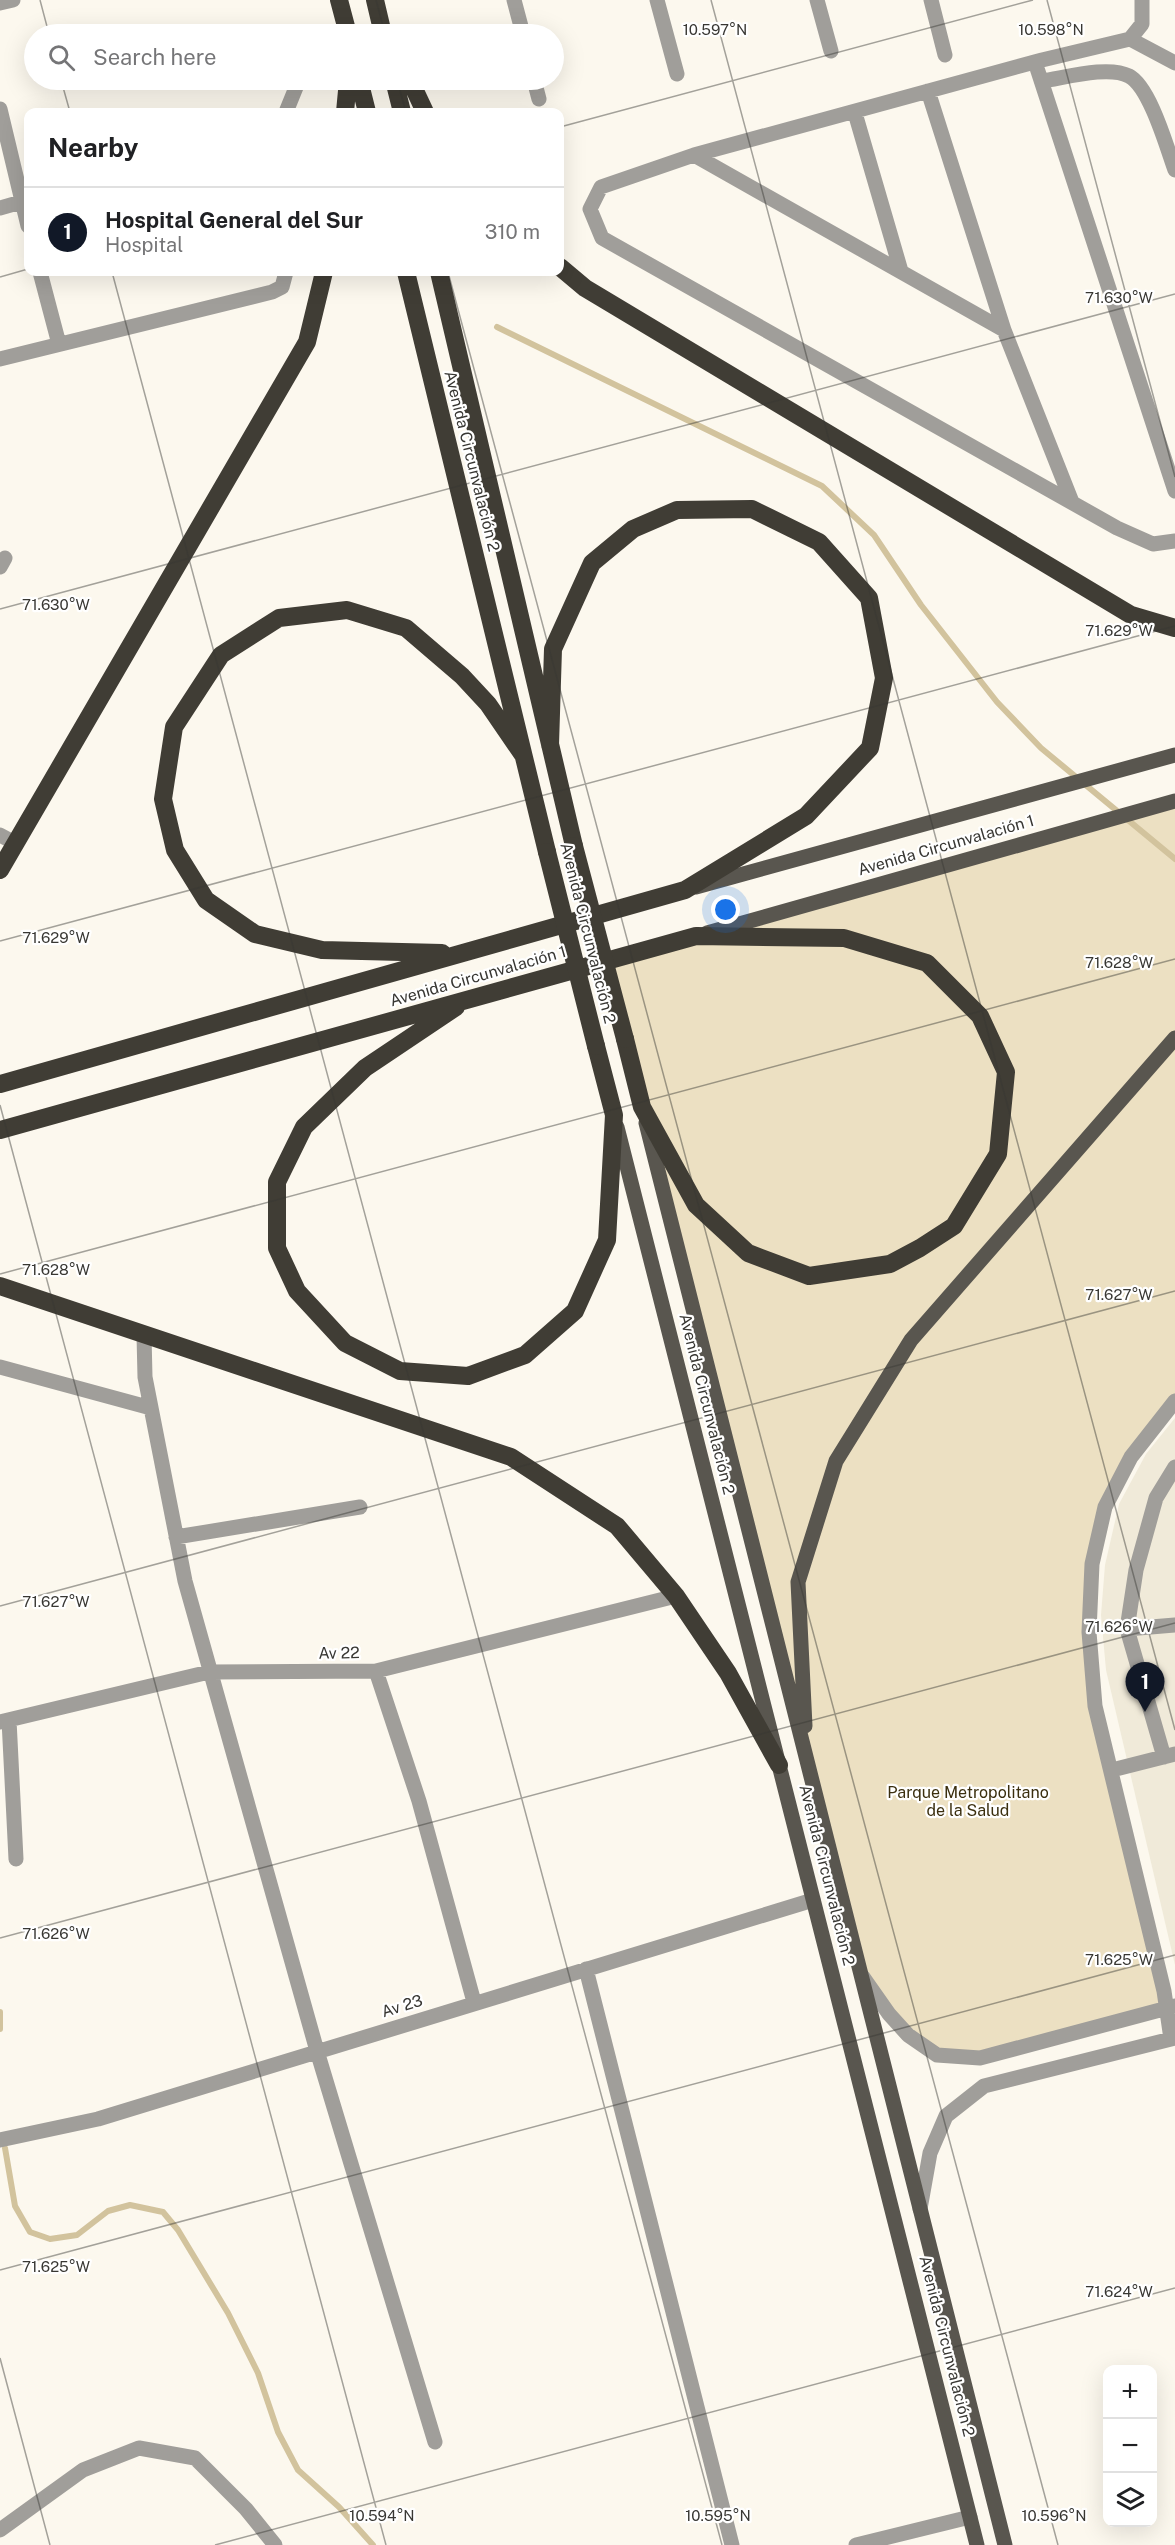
<!DOCTYPE html>
<html lang="en">
<head>
<meta charset="utf-8">
<style>
	:root { --surface:#fff; --page:#f6f6f6; --text:#202124; --muted:#757577; --line:#e0e0e0; --accent:#111827 }
	body { margin:0; font-family:"Public Sans",sans-serif; background:var(--page); color:var(--text) }
	.controls { position:absolute; right:18px; bottom:18px; display:grid; overflow:hidden; border-radius:12px; box-shadow:0 6px 24px #0002 }
	.controls button { width:54px; height:54px; display:grid; place-items:center; padding:0; border:0; border-bottom:2px solid var(--line); background:var(--surface); color:var(--text); font:30px sans-serif }
	.you { position:absolute; left:726px; top:910px; width:21px; height:21px; margin:-15px; border:4px solid #fff; border-radius:50%; background:#1a73e8; box-shadow:0 0 0 9px #1a73e833 }
	.badge { display:grid; place-items:center; width:39px; height:39px; border-radius:50%; background:var(--accent); color:#fff; font-size:20px; font-weight:700 }
	.pin { position:absolute; translate:-50% -50px; filter:drop-shadow(0 2px 3px #0008) }
	.pin::after { content:''; position:absolute; top:32px; width:21px; height:18px; background:inherit; clip-path:polygon(0 0,100% 0,50% 100%) }
	.list { margin:0; padding:0; list-style:none }
	h2 { display:flex; justify-content:space-between; align-items:center; height:78px; margin:0; padding:0 24px; font-size:26px }
	h2 small { font-size:20px; font-weight:400; color:var(--muted) }
	.list li { display:grid; grid-template-columns:39px 1fr auto; gap:18px; align-items:center; box-sizing:border-box; height:90px; padding:0 24px; border-top:2px solid var(--line) }
	.list b { display:block; font-size:22px; white-space:nowrap }
	.list p { margin:0; font-size:20px; white-space:nowrap; color:var(--muted) }
	.list em { font-size:20px; font-style:normal; color:var(--muted) }
	.icon { flex:none; width:33px; height:33px; fill:none; stroke:currentColor; stroke-width:2; stroke-linecap:round; stroke-linejoin:round }
	.map { position:relative; flex:none; width:1175px; height:2545px; overflow:hidden }
	.search { position:absolute; background:var(--surface); box-shadow:0 6px 24px #0002; left:24px; top:24px; width:540px; height:66px; display:flex; align-items:center; gap:15px; box-sizing:border-box; padding:0 21px; border-radius:33px; color:var(--muted); font-size:22px }
	.panel { position:absolute; background:var(--surface); box-shadow:0 6px 24px #0002; left:24px; top:108px; width:540px; height:168px; border-radius:12px }
	.map>svg:first-child { display:block }
	.built { fill:#f0ead9 }
	.green { fill:#ece0c2 }
	.lines { fill:none; stroke-linecap:round; stroke-linejoin:round }
	.stream { stroke:#d2c39d; stroke-width:6 }
	.minor { stroke:#a09e9a; stroke-width:15 }
	.major { stroke:#59564f; stroke-width:15 }
	.highway { stroke:#403d35; stroke-width:18 }
	.highway-bridge { stroke:#403d35; stroke-width:18 }
	.ticks { fill:none; stroke:#383733; stroke-width:1.5; stroke-opacity:0.45 }
	.labels { text-anchor:middle; dominant-baseline:central; stroke-width:4.5; stroke-linejoin:round; paint-order:stroke }
	.street-label { font-size:16px; fill:#383733; stroke:#fff }
	.park-label { font-size:16px; fill:#3b2f0f; stroke:#fff }
	.ticks-label { font-size:15px; text-anchor:middle; fill:#383733; stroke:#fff; stroke-width:4.5; stroke-linejoin:round; paint-order:stroke }
</style>
</head>
<body>
<div class="map">
<svg width="1175" height="2545" viewBox="0 0 1175 2545">
	<rect width="100%" height="100%" fill="#fcf8ee"/>
	<path class="built" d="M1175 1418V1965L1106 1670 1101 1615 1105 1565 1119 1504 1146 1454Z"/>
	<path class="green" d="M1175 801V1401L1131 1457 1092 1564 1095 1706 1166 2009 980 2058 937 2055 908 2035 860 1974 604 961Z"/>
	<g class="lines">
		<path class="stream" d="M497 327 822 486 874 535 921 605 997 702 1041 748 1175 859
			M0 2012V2029
			M5 2148 15 2206 30 2232 50 2239 77 2235 108 2211 130 2205 163 2212 178 2230 228 2313 258 2373 278 2432 298 2470 339 2507 373 2545"/>
		<path class="minor" d="M514 0 523 34
			M657 0 677 74
			M817 0 831 51
			M931 0 945 55
			M1142 0V24L1130 39 1042 60 694 155 601 187 590 209 602 238 1117 528 1153 544 1175 541
			M0 3 13 0
			M1130 39 1175 63
			M1035 62 1175 491
			M534 80 539 99
			M1042 81C1064 78 1108 65 1129 76 1150 87 1167 148 1175 170
			M928 91 1004 330 1072 502
			M0 109 28 226
			M286 112 299 80
			M855 113 901 271
			M694 155 1004 330
			M0 208 28 200
			M40 272 59 344
			M0 359 272 292 282 287 286 272
			M0 567 5 558
			M0 835 15 843
			M144 1335 145 1377 185 1581 317 2051 435 2442
			M0 1367 151 1408
			M176 1537 360 1507
			M1127 1629 1175 1625
			M376 1671 419 1801 474 2002
			M9 1720 16 1859
			M0 1722 209 1672 376 1671 676 1596
			M1164 1757 1127 1629 1136 1570 1156 1498 1175 1467
			M1112 1770 1175 1754
			M586 1969 732 2545
			M863 1977 889 2014 908 2035 937 2055 980 2058 1175 2006
			M1171 2039 1164 1991 1095 1706 1089 1632 1092 1564 1105 1507 1131 1457 1175 1401
			M0 2140 98 2119 813 1900
			M920 2209 930 2153 946 2116 984 2086 1175 2038
			M0 2530 83 2470 139 2448 195 2458 246 2509 275 2545
			M856 2545 970 2517"/>
		<path class="major" d="M696 887 1175 755
			M707 933 1175 801
			M646 1123 1005 2545
			M617 1127 977 2545
			M805 1726 798 1582 836 1461 911 1340 1175 1038"/>
		<path class="highway" d="M339 0 348 34
			M375 0 383 34
			M359 80 367 112
			M394 80 402 112
			M410 80 425 112
			M345 112 348 80
			M560 267 585 288 1131 615 1175 628
			M406 272 547 852
			M439 272 574 846
			M0 870 307 342 324 272
			M442 953 322 950 255 934 206 900 175 850 163 799 174 727 221 655 279 618 347 610 406 628 462 676 488 704 523 755
			M456 1007 365 1068 304 1127 277 1182V1248L297 1291 345 1343 400 1371 468 1376 525 1355 575 1311 607 1240 614 1115 596 1046
			M0 1084 685 890 806 816 870 748 884 678 869 598 819 542 752 509 677 510 633 529 592 563 553 649 550 745
			M0 1130 696 936 844 938 927 963 980 1016 1006 1072 998 1154 954 1226 920 1248 890 1264 809 1276 748 1253 696 1205 642 1107 625 1039
			M0 1286 511 1457 617 1526 676 1596 728 1673 779 1765"/>
		<path class="highway-bridge" d="M574 846 625 1039
			M547 852 596 1046"/>
	</g>
	<path class="ticks" d="M40 0 49 34M376 0 385 34M711 0 1175 1730M1047 0 1175 477M61 80 70 112M397 80 406 112M560 127 1033 0M112 272 722 2545M448 272 1058 2545M0 277 28 269M0 609 1175 294M0 941 1175 626M0 1105 386 2545M0 1274 1175 959M0 1606 1175 1291M0 1938 1175 1623M0 2270 1175 1955M0 2358 50 2545M215 2545 1175 2288"/>
	<g class="labels">
		<g class="street-label">
			<text transform="translate(472 461) rotate(76)">Avenida Circunvalación 2</text>
			<text transform="translate(946 845) rotate(-16)">Avenida Circunvalación 1</text>
			<text transform="translate(588 933) rotate(76)">Avenida Circunvalación 2</text>
			<text transform="translate(478 976) rotate(-16)">Avenida Circunvalación 1</text>
			<text transform="translate(707 1404) rotate(76)">Avenida Circunvalación 2</text>
			<text transform="translate(339 1653) rotate(-1)">Av 22</text>
			<text transform="translate(827 1875) rotate(76)">Avenida Circunvalación 2</text>
			<text transform="translate(402 2006) rotate(-17)">Av 23</text>
			<text transform="translate(947 2346) rotate(76)">Avenida Circunvalación 2</text>
		</g>
		<g class="park-label">
			<text x="968" y="1792">Parque Metropolitano<tspan x="968" dy="18">de la Salud</tspan></text>
		</g>
	</g>
	<g class="ticks-label">
		<text x="1051" y="35">10.598°N</text>
		<text x="715" y="35">10.597°N</text>
		<text x="1119" y="303">71.630°W</text>
		<text x="56" y="610">71.630°W</text>
		<text x="1119" y="636">71.629°W</text>
		<text x="56" y="943">71.629°W</text>
		<text x="1119" y="968">71.628°W</text>
		<text x="56" y="1275">71.628°W</text>
		<text x="1119" y="1300">71.627°W</text>
		<text x="56" y="1607">71.627°W</text>
		<text x="1119" y="1632">71.626°W</text>
		<text x="56" y="1939">71.626°W</text>
		<text x="1119" y="1965">71.625°W</text>
		<text x="56" y="2272">71.625°W</text>
		<text x="1119" y="2297">71.624°W</text>
		<text x="382" y="2521">10.594°N</text>
		<text x="718" y="2521">10.595°N</text>
		<text x="1054" y="2521">10.596°N</text>
	</g>
</svg>
<div class="controls">
<button>+</button>
<button>−</button>
<button><svg class="icon" aria-label="layers" viewBox="0 0 24 24"><path d="M12 4l9 5-9 5-9-5zM3 14l9 5 9-5"/></svg></button>
</div>
<div class="you"></div>
<div class="pin badge" style="left:1145px;top:1712px">1</div>
<div class="search"><svg class="icon" aria-label="search" viewBox="0 0 24 24"><circle cx="10" cy="10" r="6"/><path d="M15 15l6 6"/></svg>Search here</div>
<section class="panel">
<h2>Nearby<small></small></h2>
<ul class="list">
<li><span class="badge">1</span><div><b>Hospital General del Sur</b><p>Hospital</p></div><em>310 m</em></li>
</ul>
</section>
</div>
</body>
</html>
